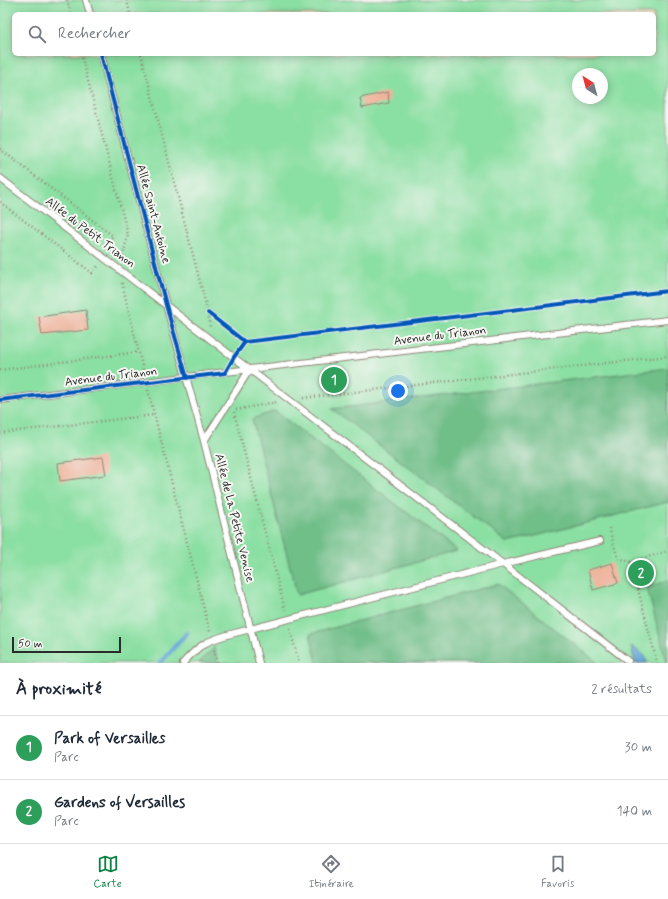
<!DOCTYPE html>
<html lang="fr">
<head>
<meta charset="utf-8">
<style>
	:root { --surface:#fff; --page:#f2f2f3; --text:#1f2937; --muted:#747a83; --line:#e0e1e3; --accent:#0b8043 }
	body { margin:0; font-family:Mynerve,sans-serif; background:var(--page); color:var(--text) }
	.compass { position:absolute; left:572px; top:68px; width:36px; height:36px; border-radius:50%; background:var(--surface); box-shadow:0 2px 10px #0003; rotate:324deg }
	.scale { position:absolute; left:12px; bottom:10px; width:109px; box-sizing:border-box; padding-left:4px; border:2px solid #2b2b2b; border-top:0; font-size:11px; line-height:14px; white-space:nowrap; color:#2b2b2b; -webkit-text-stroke:3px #f6f6f2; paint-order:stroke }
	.you { position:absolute; left:398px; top:391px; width:14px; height:14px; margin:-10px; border:3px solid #fff; border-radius:50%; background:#1a73e8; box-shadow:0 0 0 6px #1a73e833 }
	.badge { display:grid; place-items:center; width:26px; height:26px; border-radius:50%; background:var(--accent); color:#fff; font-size:13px; font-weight:700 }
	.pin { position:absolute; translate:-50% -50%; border:2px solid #fff; box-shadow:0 1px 4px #0006 }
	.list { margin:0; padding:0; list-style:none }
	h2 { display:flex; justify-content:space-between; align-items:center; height:52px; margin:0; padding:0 16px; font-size:17px }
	h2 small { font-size:13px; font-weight:400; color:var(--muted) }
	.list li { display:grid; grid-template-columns:26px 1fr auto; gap:12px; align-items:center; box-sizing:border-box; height:64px; padding:0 16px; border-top:1px solid var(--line) }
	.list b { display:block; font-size:15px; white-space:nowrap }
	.list p { margin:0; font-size:13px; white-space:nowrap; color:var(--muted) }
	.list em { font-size:13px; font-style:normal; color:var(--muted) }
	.icon { flex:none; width:22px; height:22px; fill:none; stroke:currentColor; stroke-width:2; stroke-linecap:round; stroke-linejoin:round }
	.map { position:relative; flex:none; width:668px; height:663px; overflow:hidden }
	.search { position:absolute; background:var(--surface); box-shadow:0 2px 10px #0003; left:12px; right:12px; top:12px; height:44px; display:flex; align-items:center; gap:10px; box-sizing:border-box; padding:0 14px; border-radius:6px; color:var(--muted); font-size:15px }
	.sheet { height:180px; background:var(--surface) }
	nav { display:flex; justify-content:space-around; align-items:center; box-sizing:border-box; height:56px; border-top:1px solid var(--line); background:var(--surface); font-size:11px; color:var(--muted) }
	nav a { display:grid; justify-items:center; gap:2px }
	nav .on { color:var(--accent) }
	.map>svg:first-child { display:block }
	.green { fill:#8adfa2; stroke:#5a8566; fill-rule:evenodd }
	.forest { fill:#6fbe88; stroke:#4d745a }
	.water { fill:#60a3d4; stroke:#466780 }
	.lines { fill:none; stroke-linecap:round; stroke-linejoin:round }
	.stream { stroke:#60a3d4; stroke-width:4.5 }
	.building { fill:#eeb199 }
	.lane-casing { stroke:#8e8476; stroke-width:8 }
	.path { stroke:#8e8476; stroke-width:2.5; stroke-dasharray:1 3; stroke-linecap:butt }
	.lane { stroke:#fff; stroke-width:6 }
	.cycleway-casing { stroke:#f6f6f2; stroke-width:6 }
	.cycleway { stroke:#0057b8; stroke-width:4 }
	.labels { text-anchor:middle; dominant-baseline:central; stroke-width:4; stroke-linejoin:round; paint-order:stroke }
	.street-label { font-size:12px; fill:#2b2b2b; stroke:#f6f6f2 }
</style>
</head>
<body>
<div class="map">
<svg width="668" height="663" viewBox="0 0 668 663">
	<rect width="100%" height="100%" fill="#f6f6f2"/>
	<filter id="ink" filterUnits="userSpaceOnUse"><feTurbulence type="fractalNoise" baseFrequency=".025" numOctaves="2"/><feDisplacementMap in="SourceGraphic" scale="8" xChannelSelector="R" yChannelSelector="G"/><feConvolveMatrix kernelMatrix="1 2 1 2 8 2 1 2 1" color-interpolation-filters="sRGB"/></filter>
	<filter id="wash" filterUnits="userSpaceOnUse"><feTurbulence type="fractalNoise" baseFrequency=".012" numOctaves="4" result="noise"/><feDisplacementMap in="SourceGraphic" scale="16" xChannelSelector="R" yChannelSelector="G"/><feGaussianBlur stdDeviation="0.9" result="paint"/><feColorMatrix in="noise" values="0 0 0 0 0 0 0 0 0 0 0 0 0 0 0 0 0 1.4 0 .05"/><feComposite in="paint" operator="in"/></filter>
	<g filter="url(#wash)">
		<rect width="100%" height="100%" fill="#f2ddc0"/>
		<path class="green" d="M0 0H668V663H0ZM14 14H654V54H14ZM578 74H602V98H578Z"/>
		<path class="forest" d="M668 368V502L508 543 332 409Z
			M275 411 457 551 297 595 252 419Z
			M668 580V663H667L647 588Z
			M498 584 598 663H317L310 634Z
			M214 647 218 663H199Z"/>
		<path class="water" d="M631 646 645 656 647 663H635Z"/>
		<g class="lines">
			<path class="stream" d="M160 663 187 633"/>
		</g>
		<g id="blocks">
			<path class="building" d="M388 92 389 103 362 108 360 98Z
				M86 310 88 330 42 335 39 317Z
				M103 457 106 475 60 481 58 463Z
				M612 563 618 583 593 590 588 570Z"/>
		</g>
	</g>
	<g filter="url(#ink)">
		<use href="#blocks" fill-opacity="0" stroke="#8e8476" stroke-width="1"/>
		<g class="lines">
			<g class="lane-casing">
				<path id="lane" d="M86 0 90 14
					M101 54 166 305 204 441 259 663
					M0 178 503 564 628 661
					M0 400 250 369 668 320
					M204 441 250 369
					M183 663C200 644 206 641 231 634L503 564 600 541"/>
			</g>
			<path class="path" d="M67 0 71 14
				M127 0 130 14
				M81 54 128 235 122 259
				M141 54 208 313 210 327
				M0 149 113 236 104 246
				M0 202 92 273 98 266
				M122 283 144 374
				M208 313 245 342 668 291
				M0 370 138 352
				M148 390 210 632
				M303 398 668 356
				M236 410 276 402
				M234 412 285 610
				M0 433 154 415
				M609 528 618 558 631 562 668 551
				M631 562 657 663
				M290 629 299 663
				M214 650 218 663"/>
			<use href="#lane" class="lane"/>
			<g class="cycleway-casing">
				<path id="cycleway" d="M101 54 166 305 187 378
					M208 313 245 342 668 291
					M0 400 225 373 234 357 245 342"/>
			</g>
			<use href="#cycleway" class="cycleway"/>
		</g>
	</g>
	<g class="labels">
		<g class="street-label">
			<text transform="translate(153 214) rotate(75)">Allée Saint-Antoine</text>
			<text transform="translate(90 233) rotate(37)">Allée du Petit Trianon</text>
			<text transform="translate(440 336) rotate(-7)">Avenue du Trianon</text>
			<text transform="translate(111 377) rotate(-7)">Avenue du Trianon</text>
			<text transform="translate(234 518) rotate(76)">Allée de La Petite Venise</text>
		</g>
	</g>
</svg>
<svg class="compass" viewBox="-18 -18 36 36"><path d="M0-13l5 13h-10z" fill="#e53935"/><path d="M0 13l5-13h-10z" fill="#747a83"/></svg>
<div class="scale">50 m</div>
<div class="you"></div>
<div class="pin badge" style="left:334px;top:380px;background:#2e9e5b">1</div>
<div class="pin badge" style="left:641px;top:573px;background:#2e9e5b">2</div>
<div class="search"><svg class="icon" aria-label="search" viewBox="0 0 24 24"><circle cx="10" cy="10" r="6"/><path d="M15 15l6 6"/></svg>Rechercher</div>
</div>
<section class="sheet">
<h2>À proximité<small>2 résultats</small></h2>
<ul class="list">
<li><span class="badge" style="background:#2e9e5b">1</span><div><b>Park of Versailles</b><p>Parc</p></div><em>30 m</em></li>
<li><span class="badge" style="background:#2e9e5b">2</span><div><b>Gardens of Versailles</b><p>Parc</p></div><em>140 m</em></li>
</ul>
</section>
<nav>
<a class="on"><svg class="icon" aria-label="map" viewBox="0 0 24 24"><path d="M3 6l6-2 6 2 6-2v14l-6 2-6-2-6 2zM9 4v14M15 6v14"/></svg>Carte</a>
<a><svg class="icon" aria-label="directions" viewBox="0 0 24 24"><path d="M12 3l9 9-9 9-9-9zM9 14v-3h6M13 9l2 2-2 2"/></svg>Itinéraire</a>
<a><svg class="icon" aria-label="saved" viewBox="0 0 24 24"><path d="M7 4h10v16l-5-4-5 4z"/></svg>Favoris</a>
</nav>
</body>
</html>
